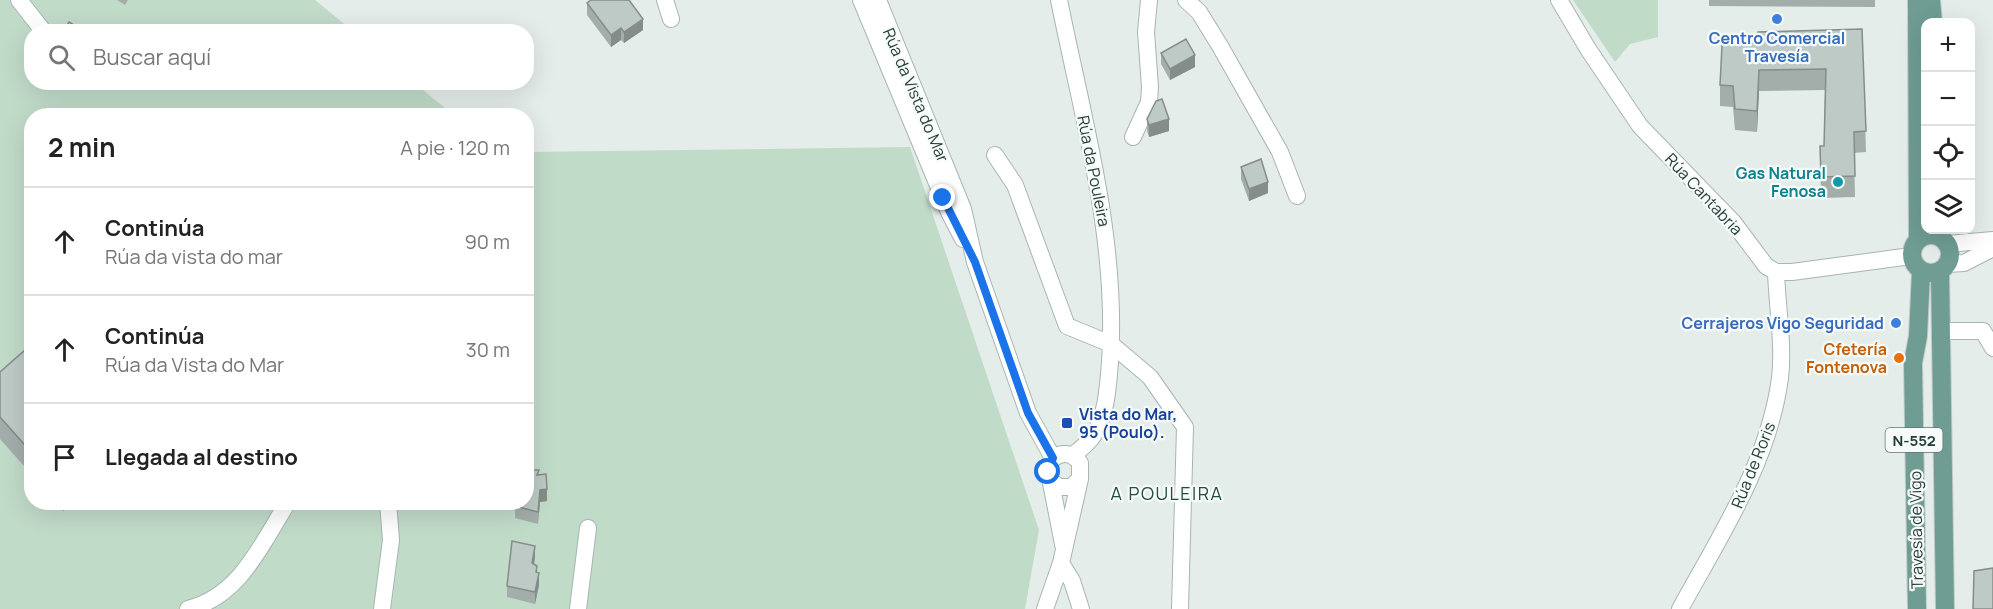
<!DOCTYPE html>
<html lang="es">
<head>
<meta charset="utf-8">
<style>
	:root { --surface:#fff; --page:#f2f2f2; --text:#222; --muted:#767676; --line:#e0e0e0 }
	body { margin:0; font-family:Manrope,sans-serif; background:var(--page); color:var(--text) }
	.controls { position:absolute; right:18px; top:18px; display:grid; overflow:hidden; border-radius:12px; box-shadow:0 6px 24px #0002 }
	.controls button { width:54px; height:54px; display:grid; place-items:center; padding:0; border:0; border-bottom:2px solid var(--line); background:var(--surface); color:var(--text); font:30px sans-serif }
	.stop { position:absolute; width:18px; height:18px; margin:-14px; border:4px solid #1a73e8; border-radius:50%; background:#fff }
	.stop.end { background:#1a73e8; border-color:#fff; box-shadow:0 2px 6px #0008 }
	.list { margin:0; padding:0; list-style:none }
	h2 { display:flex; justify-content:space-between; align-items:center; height:78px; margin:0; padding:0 24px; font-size:26px }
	h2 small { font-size:20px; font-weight:400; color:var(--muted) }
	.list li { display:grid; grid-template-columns:39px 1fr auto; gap:18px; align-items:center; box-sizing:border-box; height:108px; padding:0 24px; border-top:2px solid var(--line) }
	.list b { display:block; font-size:22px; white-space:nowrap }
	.list p { margin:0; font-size:20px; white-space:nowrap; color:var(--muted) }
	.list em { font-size:20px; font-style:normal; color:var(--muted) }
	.icon { flex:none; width:33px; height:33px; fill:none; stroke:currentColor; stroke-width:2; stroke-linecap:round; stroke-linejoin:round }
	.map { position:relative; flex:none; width:1993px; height:609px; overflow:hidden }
	.search { position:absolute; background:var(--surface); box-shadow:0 6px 24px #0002; left:24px; top:24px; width:510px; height:66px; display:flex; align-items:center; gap:15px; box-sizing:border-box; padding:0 21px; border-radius:24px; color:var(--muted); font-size:22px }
	.panel { position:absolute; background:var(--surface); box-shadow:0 6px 24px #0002; left:24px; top:108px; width:510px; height:402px; border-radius:24px }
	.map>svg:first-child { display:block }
	.green { fill:#c1dbc9 }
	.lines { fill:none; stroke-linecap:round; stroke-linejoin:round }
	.minor-casing { stroke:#a8b5b1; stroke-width:18 }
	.primary-casing { stroke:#c2c9c7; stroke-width:20 }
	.minor { stroke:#fff; stroke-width:16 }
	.primary { stroke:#6f9d93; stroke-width:18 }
	.wall { fill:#a3aeaa }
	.shaded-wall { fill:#858d8b }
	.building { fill:#becac6; stroke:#858d8b; stroke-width:1.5 }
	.route { stroke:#1a73e8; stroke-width:8 }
	.shop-dot { fill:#3f7fe0; stroke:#f6faf8; stroke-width:2 }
	.culture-dot { fill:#0f9aa8; stroke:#f6faf8; stroke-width:2 }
	.food-dot { fill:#e8710a; stroke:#f6faf8; stroke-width:2 }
	.transit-dot { fill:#1a4fb4; stroke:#f6faf8; stroke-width:2 }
	.labels { text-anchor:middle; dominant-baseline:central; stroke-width:4.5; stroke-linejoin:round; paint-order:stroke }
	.shield { fill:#f6faf8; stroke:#647672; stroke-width:1.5 }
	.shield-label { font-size:15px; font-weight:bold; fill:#263d38 }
	.shop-label { font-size:16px; font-weight:bold; fill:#366cbe; stroke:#f6faf8 }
	.street-label { font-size:16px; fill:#263d38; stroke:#f6faf8 }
	.culture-label { font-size:16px; font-weight:bold; fill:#0d838f; stroke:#f6faf8; text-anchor:end }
	.food-label { font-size:16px; font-weight:bold; fill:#c56008; stroke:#f6faf8; text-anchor:end }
	.transit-label { font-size:16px; font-weight:bold; fill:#164399; stroke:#f6faf8; text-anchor:start }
	.neighbourhood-label { font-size:18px; letter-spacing:1.5px; fill:#244d45; stroke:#f6faf8 }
</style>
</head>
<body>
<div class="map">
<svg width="1993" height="609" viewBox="0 0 1993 609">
	<rect width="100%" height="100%" fill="#e5edea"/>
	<path class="green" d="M0 0H315L353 31 32 32V82L414 83 454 115 32 116V502H526L527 152 910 147 1039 530 1025 609H0Z
		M1573 0H1658V37L1630 44 1615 62Z"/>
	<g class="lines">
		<g class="minor-casing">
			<path id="minor" d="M19 0 44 32
				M665 0 671 19
				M861 0 949 212 963 239
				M878 0 963 209 975 262 1028 413 1053 458
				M1059 0C1083 120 1118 238 1110 362 1108 385 1107 412 1095 433 1090 442 1081 449 1073 455
				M1186 0 1199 12 1220 46 1280 152 1297 196
				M1559 0 1588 49 1640 126 1733 222 1766 266 1776 272H1792L1911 256
				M1133 137 1149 102 1150 87 1146 32 1149 0
				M995 155 1015 185 1067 326 1111 344 1150 377 1185 427 1180 609
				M1947 244 1993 240
				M1947 264 1964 263 1993 248
				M1942 331H1983L1993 348
				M1050 480 1059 487H1071L1080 479V463C1070 449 1053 452 1048 468L1064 549
				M1061 563 1072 581 1081 609
				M188 609C240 596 261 545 288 502
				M382 609 391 540 388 502
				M578 609 588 528
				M1045 609 1061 563 1080 479
				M1680 609C1720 536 1769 462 1780 378 1784 345 1777 305 1776 272"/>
		</g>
		<g class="primary-casing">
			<path id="primary" d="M1917 0 1918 239
				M1931 0 1933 22
				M1912 254a19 19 0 1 1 38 0a19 19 0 1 1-38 0Z
				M1940 271 1945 609
				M1917 609 1913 363 1918 336 1921 271"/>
		</g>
		<use href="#minor" class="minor"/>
		<use href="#primary" class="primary"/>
	</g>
	<path class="wall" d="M117 0H128L125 5Z
		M1709 0H1875V7L1709 6Z
		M587 3 643 30 624 43 621 40 611 47 587 15Z
		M1862 29 1866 152 1854 153 1855 197 1821 198 1820 146H1824L1825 90 1759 91 1757 132 1735 130 1733 107 1720 106V85L1755 43Z
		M1161 53 1195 67 1170 80 1161 64Z
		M1147 119 1169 131 1149 137 1147 131Z
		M1241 167 1268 193 1249 201 1241 179Z
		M32 344V475L0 439V372Z
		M539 475 547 501 540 502 538 524 515 518V502Z
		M56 502H73L63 511Z
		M535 557 534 564 539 585 535 604 507 597V586Z"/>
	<path class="shaded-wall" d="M643 19V30L624 43V32Z
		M621 28V40L611 47V35Z
		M1195 55V67L1170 80V69Z
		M1759 70V91L1757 132V111Z
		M1169 119V131L1149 137V125Z
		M1268 182V193L1249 201V189Z
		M547 489V501L540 502 538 524 540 490Z
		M63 502H73L63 511Z
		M535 546V557L532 575V563Z
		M539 573V585L535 604V592Z"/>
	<path class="building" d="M591 0H629L643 19 624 32 621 28 611 35 587 3Z
		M69 22 85 32H63Z
		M1862 29 1866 131 1854 132 1855 176 1821 177 1820 146H1824L1826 69 1759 70 1757 111 1735 109 1733 86 1720 85 1722 45 1755 43 1758 32Z
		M1186 39 1195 55 1170 69 1161 53Z
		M1162 99 1169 119 1149 125 1147 119 1156 101Z
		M1261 159 1268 182 1249 189 1241 167Z
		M32 344V453L0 417V372Z
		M526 470H539L537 475 546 474 547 489 540 490 538 512 515 506V502H526Z
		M512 541 535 546 532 563 537 566 536 572 539 573 535 592 507 586Z
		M1993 568V609H1973L1974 571Z"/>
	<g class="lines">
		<path class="route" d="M943 198 975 262 1028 413 1053 458 1048 472"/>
	</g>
	<g class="shop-dot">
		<circle cx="1777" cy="19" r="6"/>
		<circle cx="1896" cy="323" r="6"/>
	</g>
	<circle class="culture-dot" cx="1838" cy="182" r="6"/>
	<circle class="food-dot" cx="1899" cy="358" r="6"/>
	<rect class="transit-dot" x="1061" y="417" width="12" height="12" rx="3"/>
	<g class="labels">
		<rect class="shield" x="1885.5" y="428" width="57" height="24" rx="4.5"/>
		<g class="shield-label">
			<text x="1914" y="440">N-552</text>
		</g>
		<g class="shop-label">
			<text x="1777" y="38">Centro Comercial<tspan x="1777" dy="18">Travesía</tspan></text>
			<text x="1884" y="323" text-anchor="end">Cerrajeros Vigo Seguridad</text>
		</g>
		<g class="street-label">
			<text transform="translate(916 95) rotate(67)">Rúa da Vista do Mar</text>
			<text transform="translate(1094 171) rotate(79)">Rúa da Pouleira</text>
			<text transform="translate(1704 194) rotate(47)">Rúa Cantabria</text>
			<text transform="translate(1753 465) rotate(-68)">Rúa de Roris</text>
			<text transform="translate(1916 530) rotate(-91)">Travesía de Vigo</text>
		</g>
		<g class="culture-label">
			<text x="1826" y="173">Gas Natural<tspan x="1826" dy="18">Fenosa</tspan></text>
		</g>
		<g class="food-label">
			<text x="1887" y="349">Cfetería<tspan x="1887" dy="18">Fontenova</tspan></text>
		</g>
		<g class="transit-label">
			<text x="1079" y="414">Vista do Mar,<tspan x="1079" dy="18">95 (Poulo).</tspan></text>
		</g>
		<g class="neighbourhood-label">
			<text x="1167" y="493">A POULEIRA</text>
		</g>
	</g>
</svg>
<div class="controls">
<button>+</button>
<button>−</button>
<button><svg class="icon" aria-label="locate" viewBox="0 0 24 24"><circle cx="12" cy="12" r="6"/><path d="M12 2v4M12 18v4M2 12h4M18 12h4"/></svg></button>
<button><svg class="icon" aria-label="layers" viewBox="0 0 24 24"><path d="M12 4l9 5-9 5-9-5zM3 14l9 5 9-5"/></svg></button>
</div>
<div class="stop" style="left:1048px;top:472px"></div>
<div class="stop end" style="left:943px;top:198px"></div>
<div class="search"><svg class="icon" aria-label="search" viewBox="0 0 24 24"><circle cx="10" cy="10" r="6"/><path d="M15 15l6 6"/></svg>Buscar aquí</div>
<section class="panel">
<h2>2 min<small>A pie · 120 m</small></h2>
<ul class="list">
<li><svg class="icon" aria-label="ahead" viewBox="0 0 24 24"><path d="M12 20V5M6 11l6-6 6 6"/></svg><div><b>Continúa</b><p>Rúa da vista do mar</p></div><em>90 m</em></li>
<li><svg class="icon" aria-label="ahead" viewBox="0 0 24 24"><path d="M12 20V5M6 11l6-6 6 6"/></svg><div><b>Continúa</b><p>Rúa da Vista do Mar</p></div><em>30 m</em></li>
<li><svg class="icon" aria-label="arrive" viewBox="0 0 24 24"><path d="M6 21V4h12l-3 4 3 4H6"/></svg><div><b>Llegada al destino</b></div></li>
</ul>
</section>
</div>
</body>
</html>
